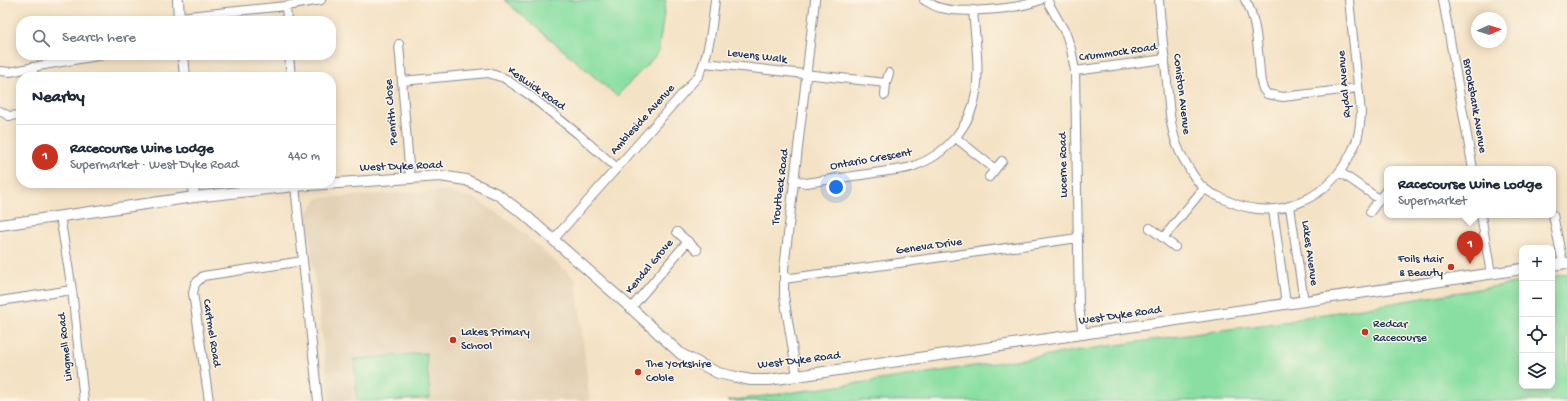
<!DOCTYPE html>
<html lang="en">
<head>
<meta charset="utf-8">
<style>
	:root { --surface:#fff; --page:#f6f6f7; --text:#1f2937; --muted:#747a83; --line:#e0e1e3; --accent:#c8321e }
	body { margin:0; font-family:"Gochi Hand",sans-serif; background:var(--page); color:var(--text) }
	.controls { position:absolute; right:12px; bottom:12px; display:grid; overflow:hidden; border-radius:8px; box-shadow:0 2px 10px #0003 }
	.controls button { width:36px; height:36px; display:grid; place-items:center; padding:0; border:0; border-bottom:1px solid var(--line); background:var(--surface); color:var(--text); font:20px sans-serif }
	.compass { position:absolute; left:1471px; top:12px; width:36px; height:36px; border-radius:50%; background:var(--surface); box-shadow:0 2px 10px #0003; rotate:87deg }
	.you { position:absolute; left:836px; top:187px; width:14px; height:14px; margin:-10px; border:3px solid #fff; border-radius:50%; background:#1a73e8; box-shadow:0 0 0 6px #1a73e833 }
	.badge { display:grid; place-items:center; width:26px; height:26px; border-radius:50%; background:var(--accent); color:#fff; font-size:13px; font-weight:700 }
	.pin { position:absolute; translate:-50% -33px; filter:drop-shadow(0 1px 2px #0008) }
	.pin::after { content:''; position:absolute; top:21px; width:14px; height:12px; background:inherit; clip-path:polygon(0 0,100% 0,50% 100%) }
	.popup { position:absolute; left:1384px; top:166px; width:172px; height:52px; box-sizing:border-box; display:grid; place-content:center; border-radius:8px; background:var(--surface); filter:drop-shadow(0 1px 3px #0005); font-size:13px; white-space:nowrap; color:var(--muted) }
	.popup b { font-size:15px; color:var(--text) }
	.popup::after { content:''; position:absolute; left:50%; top:100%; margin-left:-8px; border:8px solid transparent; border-top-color:var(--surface) }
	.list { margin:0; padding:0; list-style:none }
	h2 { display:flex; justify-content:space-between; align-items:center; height:52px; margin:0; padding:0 16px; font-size:17px }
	h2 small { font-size:13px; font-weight:400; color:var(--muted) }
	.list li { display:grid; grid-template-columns:26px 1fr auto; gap:12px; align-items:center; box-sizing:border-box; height:64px; padding:0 16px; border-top:1px solid var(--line) }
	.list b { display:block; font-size:15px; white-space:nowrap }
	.list p { margin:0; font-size:13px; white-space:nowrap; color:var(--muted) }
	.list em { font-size:13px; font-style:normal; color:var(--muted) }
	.icon { flex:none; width:22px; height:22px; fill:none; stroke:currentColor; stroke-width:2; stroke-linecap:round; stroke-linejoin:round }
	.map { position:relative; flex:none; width:1567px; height:401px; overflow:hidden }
	.search { position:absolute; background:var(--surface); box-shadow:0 2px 10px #0003; left:16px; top:16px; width:320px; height:44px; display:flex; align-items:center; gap:10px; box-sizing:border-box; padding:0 14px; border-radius:16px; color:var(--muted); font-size:15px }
	.panel { position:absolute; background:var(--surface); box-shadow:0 2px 10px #0003; left:16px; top:72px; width:320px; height:116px; border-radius:16px }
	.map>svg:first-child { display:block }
	.built { fill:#e3d1b6 }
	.green { fill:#89dfa2; stroke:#528780 }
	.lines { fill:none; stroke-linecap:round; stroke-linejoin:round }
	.minor-casing { stroke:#888892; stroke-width:10 }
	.tertiary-casing { stroke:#888892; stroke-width:12 }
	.minor { stroke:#fff; stroke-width:8 }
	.tertiary { stroke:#fff; stroke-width:10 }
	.poi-dot { fill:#c8321e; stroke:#fcf5e5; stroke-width:1.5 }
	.labels { text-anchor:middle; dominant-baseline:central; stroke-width:3; stroke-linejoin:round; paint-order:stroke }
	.street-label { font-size:12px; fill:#1b2f5e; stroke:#fcf5e5 }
	.poi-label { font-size:12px; fill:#1b2f5e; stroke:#fcf5e5; text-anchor:start }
</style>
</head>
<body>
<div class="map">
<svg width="1567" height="401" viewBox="0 0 1567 401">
	<rect width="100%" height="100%" fill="#fcf5e5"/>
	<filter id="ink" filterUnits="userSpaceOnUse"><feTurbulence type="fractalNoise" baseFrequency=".025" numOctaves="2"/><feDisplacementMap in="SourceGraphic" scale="8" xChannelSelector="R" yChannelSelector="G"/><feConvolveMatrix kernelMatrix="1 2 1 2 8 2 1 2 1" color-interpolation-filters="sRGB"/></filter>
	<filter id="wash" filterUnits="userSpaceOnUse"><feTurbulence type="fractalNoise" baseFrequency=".012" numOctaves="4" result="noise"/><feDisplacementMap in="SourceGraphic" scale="16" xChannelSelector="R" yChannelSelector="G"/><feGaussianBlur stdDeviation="0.9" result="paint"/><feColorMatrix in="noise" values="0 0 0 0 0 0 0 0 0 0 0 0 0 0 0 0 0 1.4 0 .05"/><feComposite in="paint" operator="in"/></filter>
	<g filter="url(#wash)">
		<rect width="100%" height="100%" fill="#f4e2c5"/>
		<path class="built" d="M441 191 474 198 510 221 576 280 590 401H330L307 214 318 198Z"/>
		<path class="green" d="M504 0H666L658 53 617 96Z
			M1567 274V401H727C915 377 1102 345 1291 321L1300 318 1522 282V386H1552V277Z
			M426 353 430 398 388 401H357L354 359Z"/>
	</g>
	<g filter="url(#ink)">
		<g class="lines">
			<g class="minor-casing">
				<path id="minor" d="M924 0C930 3 935 7 941 8 964 14 1018 9 1040 0
					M1048 0 1049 4 1066 34 1071 49 1075 71 1079 307 1083 335
					M1159 0C1161 27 1164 54 1167 82 1169 107 1170 136 1183 158 1189 168 1195 181 1204 188 1210 194 1221 197 1228 201 1280 224 1331 197 1353 149 1359 138 1360 125 1361 113L1349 0
					M1245 0C1258 18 1258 59 1261 82L1263 89 1267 94 1283 97 1358 88
					M1443 0 1473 169
					M286 6 287 21
					M179 17 286 6 321 0
					M399 44 410 178
					M289 55 291 77
					M705 63 886 83
					M32 67 34 77
					M0 71 10 72 44 65 103 55
					M1075 71 1165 59
					M402 81 488 73 504 78 528 94 578 134 617 168
					M885 95 886 83 889 73
					M0 111 9 116 21 115
					M956 138 995 169
					M1340 172 1379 199
					M989 177 1002 161
					M794 180 806 183C831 179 856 176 881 172 892 170 904 170 914 166 946 155 971 126 976 92 980 66 975 37 973 10
					M295 186 318 401
					M1290 207 1304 302
					M1273 210 1286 304
					M1370 212 1387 189
					M1481 215 1491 274
					M1553 215 1563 263
					M60 216 72 290 84 401
					M1150 228 1175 247
					M677 232 697 250
					M1163 238 1204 188
					M554 239 699 75C710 51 712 26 715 0
					M784 279 1078 238
					M0 301 72 290
					M631 308 688 241
					M797 376 784 296V269L815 0
					M209 401 193 293 195 284 203 276 303 261"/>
			</g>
			<g class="tertiary-casing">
				<path id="tertiary" d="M178 0 179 21
					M183 55 185 77
					M193 183 194 197
					M0 225 194 197 295 186 440 176 466 180 497 194 524 214 631 308 681 354 718 373 740 378 751 380H769L797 376 1522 269
					M1552 265 1567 263"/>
			</g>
			<use href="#minor" class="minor"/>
			<use href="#tertiary" class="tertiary"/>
		</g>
	</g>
	<g class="poi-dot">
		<circle cx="1451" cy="267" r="4"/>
		<circle cx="1365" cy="332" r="4"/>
		<circle cx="453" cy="340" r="4"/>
		<circle cx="638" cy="372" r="4"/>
	</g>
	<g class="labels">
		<g class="street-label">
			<text transform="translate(1118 53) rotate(-8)">Crummock Road</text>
			<text transform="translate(757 57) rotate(7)">Levens Walk</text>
			<text transform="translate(1345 84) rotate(-95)">Rydal Avenue</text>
			<text transform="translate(536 89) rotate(35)">Keswick Road</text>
			<text transform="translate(1181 94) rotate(83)">Coniston Avenue</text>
			<text transform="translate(1474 106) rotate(80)">Brooksbank Avenue</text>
			<text transform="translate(392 112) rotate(-95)">Penrith Close</text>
			<text transform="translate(643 120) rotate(-48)">Ambleside Avenue</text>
			<text transform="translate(871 160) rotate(-10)">Ontario Crescent</text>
			<text transform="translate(1064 165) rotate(-91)">Lucerne Road</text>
			<text transform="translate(401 167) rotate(-2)">West Dyke Road</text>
			<text transform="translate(781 187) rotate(-83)">Troutbeck Road</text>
			<text transform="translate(929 247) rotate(-8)">Geneva Drive</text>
			<text transform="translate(1309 253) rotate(82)">Lakes Avenue</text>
			<text transform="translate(650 267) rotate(-50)">Kendal Grove</text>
			<text transform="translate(1120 316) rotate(-8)">West Dyke Road</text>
			<text transform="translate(211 333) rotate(81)">Cartmel Road</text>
			<text transform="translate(66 347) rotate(-96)">Lingmell Road</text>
			<text transform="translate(799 361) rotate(-7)">West Dyke Road</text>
		</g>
		<g class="poi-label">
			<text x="1443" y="260" text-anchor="end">Foils Hair<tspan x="1443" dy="14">&amp; Beauty</tspan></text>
			<text x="1373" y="325">Redcar<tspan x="1373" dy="14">Racecourse</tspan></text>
			<text x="461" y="333">Lakes Primary<tspan x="461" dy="14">School</tspan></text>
			<text x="646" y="365">The Yorkshire<tspan x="646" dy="14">Coble</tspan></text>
		</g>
	</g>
</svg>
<div class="controls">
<button>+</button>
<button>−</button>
<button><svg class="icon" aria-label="locate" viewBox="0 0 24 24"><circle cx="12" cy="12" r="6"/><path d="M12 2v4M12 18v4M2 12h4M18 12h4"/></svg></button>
<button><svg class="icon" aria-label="layers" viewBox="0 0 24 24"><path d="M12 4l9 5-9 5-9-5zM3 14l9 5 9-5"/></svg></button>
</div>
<svg class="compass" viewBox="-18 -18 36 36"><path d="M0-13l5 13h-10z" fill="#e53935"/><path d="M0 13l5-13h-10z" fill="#747a83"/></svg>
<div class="you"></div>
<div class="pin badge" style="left:1470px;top:264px">1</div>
<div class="popup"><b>Racecourse Wine Lodge</b>Supermarket</div>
<div class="search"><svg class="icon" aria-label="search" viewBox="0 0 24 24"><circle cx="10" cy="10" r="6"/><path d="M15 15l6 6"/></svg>Search here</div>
<section class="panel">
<h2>Nearby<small></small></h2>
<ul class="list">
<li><span class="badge">1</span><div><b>Racecourse Wine Lodge</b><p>Supermarket · West Dyke Road</p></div><em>440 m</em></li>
</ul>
</section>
</div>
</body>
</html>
